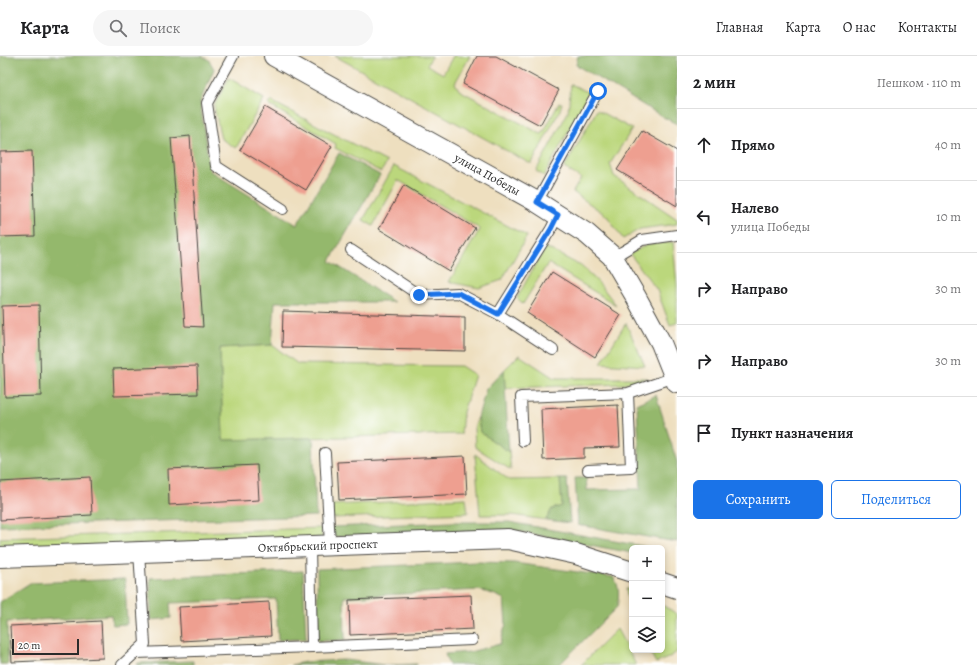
<!DOCTYPE html>
<html lang="ru">
<head>
<meta charset="utf-8">
<style>
	:root { --surface:#fff; --page:#f6f6f6; --text:#202124; --muted:#757577; --line:#e0e0e0; --accent:#1a73e8 }
	body { margin:0; font-family:Alegreya,serif; background:var(--page); color:var(--text) }
	.controls { position:absolute; right:12px; bottom:12px; display:grid; overflow:hidden; border-radius:6px; box-shadow:0 2px 6px #0003 }
	.controls button { width:36px; height:36px; display:grid; place-items:center; padding:0; border:0; border-bottom:1px solid var(--line); background:var(--surface); color:var(--text); font:20px sans-serif }
	.scale { position:absolute; left:12px; bottom:10px; width:67px; box-sizing:border-box; padding-left:4px; border:2px solid #2b2b2b; border-top:0; font-size:11px; line-height:14px; white-space:nowrap; color:#2b2b2b; -webkit-text-stroke:3px #fff; paint-order:stroke }
	.stop { position:absolute; width:12px; height:12px; margin:-9px; border:3px solid #1a73e8; border-radius:50%; background:#fff }
	.stop.end { background:#1a73e8; border-color:#fff; box-shadow:0 1px 4px #0008 }
	.list { margin:0; padding:0; list-style:none }
	h2 { display:flex; justify-content:space-between; align-items:center; height:52px; margin:0; padding:0 16px; font-size:17px }
	h2 small { font-size:13px; font-weight:400; color:var(--muted) }
	.list li { display:grid; grid-template-columns:26px 1fr auto; gap:12px; align-items:center; box-sizing:border-box; height:72px; padding:0 16px; border-top:1px solid var(--line) }
	.list b { display:block; font-size:15px; white-space:nowrap }
	.list p { margin:0; font-size:13px; white-space:nowrap; color:var(--muted) }
	.list em { font-size:13px; font-style:normal; color:var(--muted) }
	.actions { display:flex; gap:8px; padding:12px 16px }
	.actions a { flex:1; padding:9px 0; border:1px solid var(--accent); border-radius:6px; text-align:center; font-size:14px; color:var(--accent) }
	.actions .main { background:var(--accent); color:#fff }
	.icon { flex:none; width:22px; height:22px; fill:none; stroke:currentColor; stroke-width:2; stroke-linecap:round; stroke-linejoin:round }
	.map { position:relative; flex:none; width:677px; height:609px; overflow:hidden }
	header { display:flex; align-items:center; gap:24px; box-sizing:border-box; height:56px; padding:0 20px; background:var(--surface); border-bottom:1px solid var(--line) }
	header strong { font-size:19px }
	nav { display:flex; gap:22px; margin-inline-start:auto; font-size:14px }
	.search { width:280px; height:36px; background:var(--page); display:flex; align-items:center; gap:10px; box-sizing:border-box; padding:0 14px; border-radius:22px; color:var(--muted); font-size:15px }
	main { display:flex }
	aside { flex:1; background:var(--surface) }
	.map>svg:first-child { display:block }
	.green { fill:#bbd77c; stroke:#738154 }
	.forest { fill:#94b86c; stroke:#60724c }
	.building { fill:#ee9f90 }
	.lines { fill:none; stroke-linecap:round; stroke-linejoin:round }
	.lane-casing { stroke:#484641; stroke-width:12 }
	.street-casing { stroke:#484641; stroke-width:22 }
	.lane { stroke:#fff; stroke-width:10 }
	.street { stroke:#fff; stroke-width:20 }
	.route { stroke:#1a73e8; stroke-width:5 }
	.labels { text-anchor:middle; dominant-baseline:central; stroke-width:3; stroke-linejoin:round; paint-order:stroke }
	.street-label { font-size:12px; fill:#2b2b2b; stroke:#fff }
</style>
</head>
<body>
<header>
<strong>Карта</strong>
<div class="search"><svg class="icon" aria-label="search" viewBox="0 0 24 24"><circle cx="10" cy="10" r="6"/><path d="M15 15l6 6"/></svg>Поиск</div>
<nav><a>Главная</a><a>Карта</a><a>О нас</a><a>Контакты</a></nav>
</header>
<main>
<div class="map">
<svg width="677" height="609" viewBox="0 0 677 609">
	<rect width="100%" height="100%" fill="#fff"/>
	<filter id="ink" filterUnits="userSpaceOnUse"><feTurbulence type="fractalNoise" baseFrequency=".025" numOctaves="2"/><feDisplacementMap in="SourceGraphic" scale="8" xChannelSelector="R" yChannelSelector="G"/><feConvolveMatrix kernelMatrix="1 2 1 2 8 2 1 2 1" color-interpolation-filters="sRGB"/></filter>
	<filter id="wash" filterUnits="userSpaceOnUse"><feTurbulence type="fractalNoise" baseFrequency=".012" numOctaves="4" result="noise"/><feDisplacementMap in="SourceGraphic" scale="16" xChannelSelector="R" yChannelSelector="G"/><feGaussianBlur stdDeviation="0.9" result="paint"/><feColorMatrix in="noise" values="0 0 0 0 0 0 0 0 0 0 0 0 0 0 0 0 0 1.4 0 .05"/><feComposite in="paint" operator="in"/></filter>
	<g filter="url(#wash)">
		<rect width="100%" height="100%" fill="#eedfbf"/>
		<path class="green" d="M335 0H432L427 9 443 18 453 0H470L455 27 459 34 541 78 543 77 559 47H562L560 54 532 107H529Z
			M229 22 264 43 236 92 221 83 214 50Z
			M571 28 589 37 544 120 536 115 568 56Z
			M271 45 387 106 381 116 335 92 336 88 269 49Z
			M597 54 632 73 610 108 614 120 677 163V168L640 173 623 183 607 160 573 136 581 122 564 112Z
			M394 110 527 180 502 224 479 232 449 226 480 173 398 124 373 170 363 164Z
			M673 186 677 229V267L670 269 657 234 630 198 648 188Z
			M545 191 581 210 599 227 616 249 548 207 523 248 517 242Z
			M626 267 645 310 601 307Z
			M272 289 298 308 461 310 475 319 463 356 461 378 223 384 220 292Z
			M519 299 554 322H648L624 328 505 332 504 314Z
			M478 361 480 376 509 396 511 414 475 391 474 372Z
			M475 398 509 424 560 423 562 450 552 453 546 464 512 459H480Z
			M466 442 468 457 332 462V449Z
			M321 472 322 482 0 493V482Z
			M626 532 632 536V561L630 556Z
			M662 549 677 558V596L668 602 656 607 649 594H662Z
			M617 573 636 609H581Z"/>
		<path class="forest" d="M0 0H202L209 4 214 13 200 46 210 115 297 169 339 97 380 119 330 205 394 246H275L272 289 220 292 223 384 313 382 316 460 0 470Z
			M578 0H677V68L665 62 576 9Z
			M504 314 509 396 480 376 478 361 486 333Z
			M656 339 677 406V486L578 469 575 422H586L587 434 641 433 637 348Z
			M560 423H567L570 467 546 464 552 453 562 450Z
			M452 466H509L653 492H632V497L511 474 331 481V471Z
			M477 506 514 507 613 521C620 529 619 541 617 551L559 609H449L445 598 470 596 500 588 506 568 504 543 493 538 478 534 344 541 345 584 318 585 317 513Z
			M303 515 306 583 278 584 276 543 170 547 171 562 151 564 150 522Z
			M125 523 127 568 113 569 111 559 7 566 8 608H0V546L30 527Z
			M345 604 385 609 417 608V609H291L305 606Z
			M193 605V609H136L138 607Z"/>
		<g id="blocks">
			<path class="building" d="M477 0H496L559 34 540 69 463 28Z
				M265 51 332 90 306 134 240 94Z
				M642 75 677 95V150L617 114Z
				M190 80 203 271 185 270 171 82Z
				M32 95 35 180 0 181V96Z
				M404 129 475 172 449 215 379 173Z
				M552 216 621 259 595 301 527 257Z
				M39 249 41 340 5 341 2 250Z
				M283 255 465 261V295L282 291Z
				M197 310 198 338 114 340 113 313Z
				M618 349 620 391 584 392V402L543 404 541 353Z
				M465 400 467 438 339 444 337 406Z
				M257 409 259 444 169 449 168 413Z
				M90 421 92 459 0 464V426Z
				M471 539 473 573 350 579 349 544Z
				M269 546 271 580 181 585 179 551Z
				M101 565 103 602 12 606 10 570Z"/>
		</g>
	</g>
	<g filter="url(#ink)">
		<use href="#blocks" fill-opacity="0" stroke="#484641" stroke-width="1"/>
		<g class="lines">
			<g class="lane-casing">
				<path id="lane" d="M233 0 207 47 216 110 283 153
					M537 146 598 35
					M351 194 419 239 458 237 498 258
					M612 200 622 196 642 184 677 179
					M553 294 498 258 551 173 558 159
					M523 385 521 341 628 337 675 321
					M325 397 330 489
					M588 414 631 412 628 337
					M312 591 472 584
					M136 597 312 591 310 490
					M122 609 145 588 139 496"/>
			</g>
			<g class="street-casing">
				<g id="street">
					<path id="s1" d="M274 0 537 146 587 178 612 200 636 241 661 287 677 327"/>
					<path id="s2" d="M0 501 508 483 576 498 632 516"/>
					<path d="M662 527 677 532"/>
				</g>
			</g>
			<use href="#lane" class="lane"/>
			<use href="#street" class="street"/>
		</g>
	</g>
	<g class="lines" filter="url(#ink)">
		<path class="route" d="M419 239 458 237 498 258 551 173 558 159 537 146 598 35"/>
	</g>
	<g class="labels">
		<g class="street-label">
			<text stroke="none"><textPath href="#s1" startOffset="244">улица Победы</textPath></text>
			<text stroke="none"><textPath href="#s2" startOffset="318">Октябрьский проспект</textPath></text>
		</g>
	</g>
</svg>
<div class="controls">
<button>+</button>
<button>−</button>
<button><svg class="icon" aria-label="layers" viewBox="0 0 24 24"><path d="M12 4l9 5-9 5-9-5zM3 14l9 5 9-5"/></svg></button>
</div>
<div class="scale">20 m</div>
<div class="stop" style="left:598px;top:35px"></div>
<div class="stop end" style="left:419px;top:239px"></div>
</div>
<aside>
<h2>2 мин<small>Пешком · 110 m</small></h2>
<ul class="list">
<li><svg class="icon" aria-label="ahead" viewBox="0 0 24 24"><path d="M12 20V5M6 11l6-6 6 6"/></svg><div><b>Прямо</b></div><em>40 m</em></li>
<li><svg class="icon" aria-label="left" viewBox="0 0 24 24"><path d="M17 20v-9H6M10 6l-5 5 5 5"/></svg><div><b>Налево</b><p>улица Победы</p></div><em>10 m</em></li>
<li><svg class="icon" aria-label="right" viewBox="0 0 24 24"><path d="M7 20v-9h11M14 6l5 5-5 5"/></svg><div><b>Направо</b></div><em>30 m</em></li>
<li><svg class="icon" aria-label="right" viewBox="0 0 24 24"><path d="M7 20v-9h11M14 6l5 5-5 5"/></svg><div><b>Направо</b></div><em>30 m</em></li>
<li><svg class="icon" aria-label="arrive" viewBox="0 0 24 24"><path d="M6 21V4h12l-3 4 3 4H6"/></svg><div><b>Пункт назначения</b></div></li>
</ul>
<div class="actions"><a class="main">Сохранить</a><a>Поделиться</a></div>
</aside>
</main>
</body>
</html>
